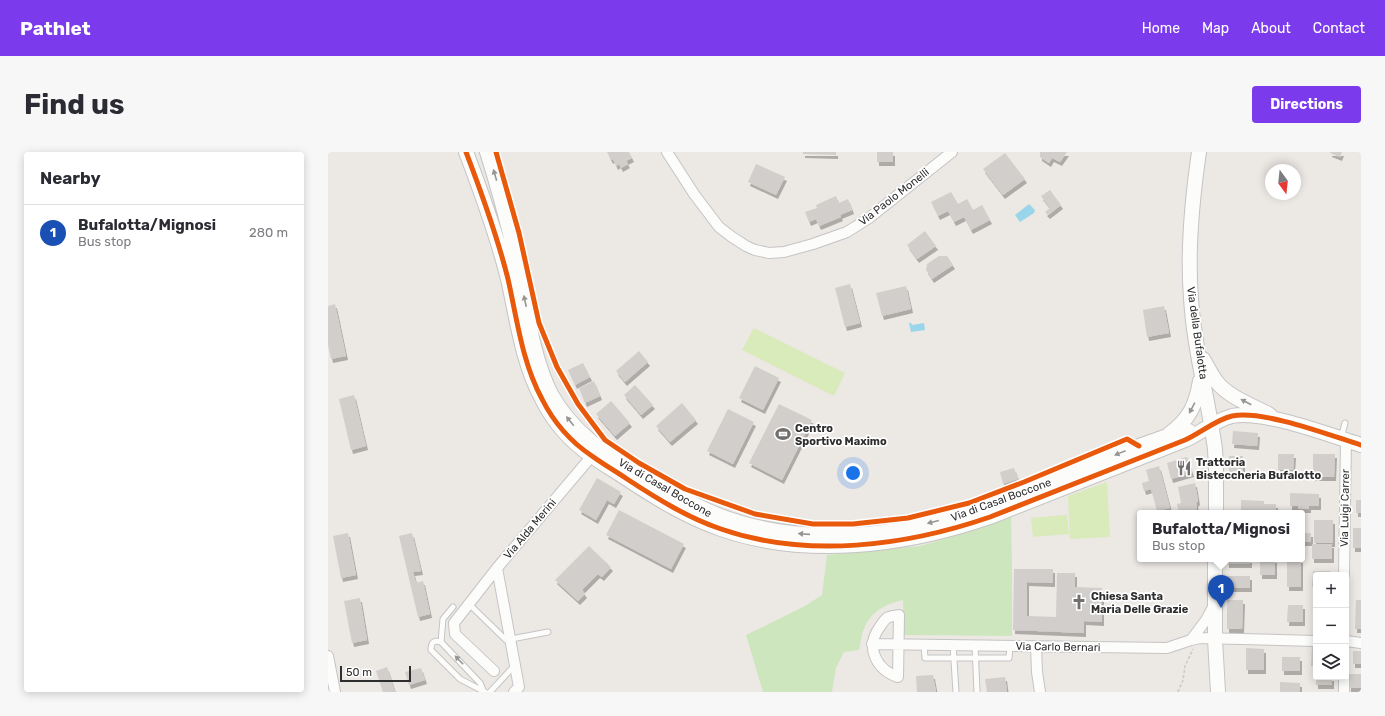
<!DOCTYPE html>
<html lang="en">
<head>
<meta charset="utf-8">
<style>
	:root { --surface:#fff; --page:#f7f7f7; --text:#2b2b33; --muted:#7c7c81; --line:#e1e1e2; --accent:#7c3aed }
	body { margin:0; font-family:Rubik,sans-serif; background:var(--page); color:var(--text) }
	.controls { position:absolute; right:12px; bottom:12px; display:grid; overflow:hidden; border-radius:4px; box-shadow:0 2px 10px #0003 }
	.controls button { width:36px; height:36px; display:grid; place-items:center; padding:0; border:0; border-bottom:1px solid var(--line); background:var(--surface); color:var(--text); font:20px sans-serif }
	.compass { position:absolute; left:937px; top:12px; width:36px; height:36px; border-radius:50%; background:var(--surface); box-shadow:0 2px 10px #0003; rotate:165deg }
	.scale { position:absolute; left:12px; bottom:10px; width:71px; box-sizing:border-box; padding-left:4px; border:2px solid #2e2e2e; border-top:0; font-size:11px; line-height:14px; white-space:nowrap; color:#2e2e2e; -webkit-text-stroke:3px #fff; paint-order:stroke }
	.you { position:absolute; left:525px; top:321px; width:14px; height:14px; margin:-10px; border:3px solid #fff; border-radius:50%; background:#1a73e8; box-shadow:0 0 0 6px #1a73e833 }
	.badge { display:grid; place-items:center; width:26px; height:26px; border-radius:50%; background:var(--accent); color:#fff; font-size:13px; font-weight:700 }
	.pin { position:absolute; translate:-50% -33px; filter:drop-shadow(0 1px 2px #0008) }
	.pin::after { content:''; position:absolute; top:21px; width:14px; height:12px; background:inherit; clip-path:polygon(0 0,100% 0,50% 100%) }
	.popup { position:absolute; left:809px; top:358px; width:168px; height:52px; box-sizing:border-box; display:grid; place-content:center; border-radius:4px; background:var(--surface); filter:drop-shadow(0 1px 3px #0005); font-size:13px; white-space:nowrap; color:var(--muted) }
	.popup b { font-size:15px; color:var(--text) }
	.popup::after { content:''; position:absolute; left:50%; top:100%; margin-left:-8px; border:8px solid transparent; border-top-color:var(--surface) }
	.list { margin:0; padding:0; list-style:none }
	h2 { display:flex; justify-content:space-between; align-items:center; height:52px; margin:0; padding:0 16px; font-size:17px }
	h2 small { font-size:13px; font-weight:400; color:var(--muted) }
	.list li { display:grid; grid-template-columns:26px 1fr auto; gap:12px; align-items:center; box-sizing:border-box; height:56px; padding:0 16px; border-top:1px solid var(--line) }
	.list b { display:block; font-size:15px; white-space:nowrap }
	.list p { margin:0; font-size:13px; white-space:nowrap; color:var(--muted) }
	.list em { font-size:13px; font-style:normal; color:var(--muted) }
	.icon { flex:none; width:22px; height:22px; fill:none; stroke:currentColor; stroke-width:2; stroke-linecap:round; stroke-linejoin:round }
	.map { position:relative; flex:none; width:1033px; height:540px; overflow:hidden; border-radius:4px }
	header { display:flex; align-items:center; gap:24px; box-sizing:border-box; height:56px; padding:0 20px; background:var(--accent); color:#fff }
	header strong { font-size:19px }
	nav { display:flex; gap:22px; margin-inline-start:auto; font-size:14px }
	.intro { display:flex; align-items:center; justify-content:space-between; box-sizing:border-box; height:96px; padding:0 24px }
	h1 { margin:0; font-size:28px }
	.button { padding:10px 18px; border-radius:4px; background:var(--accent); color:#fff; font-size:14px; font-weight:700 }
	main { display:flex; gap:24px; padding:0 24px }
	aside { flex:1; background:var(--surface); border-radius:4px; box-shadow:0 2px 10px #0003 }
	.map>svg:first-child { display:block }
	.green { fill:#cee6be }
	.pitch { fill:#d9eabb }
	.water { fill:#99d6ec }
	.building { fill:#d1cecb; filter:url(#shadow) }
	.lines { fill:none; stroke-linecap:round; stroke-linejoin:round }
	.lane-casing { stroke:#c5c4c5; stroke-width:7 }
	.street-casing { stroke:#c5c4c5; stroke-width:12 }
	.secondary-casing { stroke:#c5c4c5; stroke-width:16 }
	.path { stroke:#c9c9c8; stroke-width:1.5; stroke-dasharray:3 2; stroke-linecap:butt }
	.lane { stroke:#fcfcfb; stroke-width:5 }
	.street { stroke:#fcfcfb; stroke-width:10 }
	.secondary { stroke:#fcfcfb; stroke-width:14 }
	.cycleway-casing { stroke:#fff; stroke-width:8 }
	.cycleway { stroke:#e8590c; stroke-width:5 }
	.oneway { fill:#959594 }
	.labels { text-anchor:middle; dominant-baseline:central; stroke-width:3.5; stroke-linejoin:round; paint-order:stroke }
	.street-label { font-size:11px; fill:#2e2e2e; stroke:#fff }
	.poi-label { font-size:11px; font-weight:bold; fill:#2e2e2e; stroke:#fff; text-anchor:start }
</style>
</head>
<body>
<header>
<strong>Pathlet</strong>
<nav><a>Home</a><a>Map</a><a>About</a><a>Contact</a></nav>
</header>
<div class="intro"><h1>Find us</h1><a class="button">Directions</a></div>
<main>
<aside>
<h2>Nearby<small></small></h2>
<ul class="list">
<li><span class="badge" style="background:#1a4fb4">1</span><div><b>Bufalotta/Mignosi</b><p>Bus stop</p></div><em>280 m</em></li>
</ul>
</aside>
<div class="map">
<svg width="1033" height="540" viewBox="0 0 1033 540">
	<defs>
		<filter id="shadow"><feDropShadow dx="2" dy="4" stdDeviation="0" flood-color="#0004"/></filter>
	</defs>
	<rect width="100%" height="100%" fill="#ece8e4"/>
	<path class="green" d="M683 365 684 415V484L576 483 575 448C558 452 543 459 536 477 533 483 533 491 531 498L516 500 508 516 504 540H435L418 483 477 454 494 443 499 403 592 394 637 381Z"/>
	<path class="pitch" d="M426 176 517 221 506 244 414 198Z
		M779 330 782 385 742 387 740 344Z
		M739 363 741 382 705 385 703 366Z"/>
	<path class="water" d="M701 52 707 58 706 61 692 70 687 63Z
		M581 171H583L584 173 596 171 597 178 583 180Z"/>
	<path class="building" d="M279 0H301L304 6 298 9 300 12 293 16 291 12 288 14 285 7 283 8Z
		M475 0H508V3L475 2Z
		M549 0H565V10H549Z
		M712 0H739L732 10 724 6 721 11 712 5Z
		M1002 0H1014L1012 5 1002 1Z
		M677 1 697 27 675 43 655 17Z
		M428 12 457 25 448 43 420 30Z
		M722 38 733 53 720 63 717 60 722 56 713 44Z
		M623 40 630 52 639 47 645 58 654 53 662 68 643 78 636 65 626 70 620 59 610 64 603 50Z
		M508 44 511 51 520 47 524 58 512 63 513 65 491 74 488 67 481 70 477 60 489 56 488 53Z
		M597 79 608 94 589 107 579 93Z
		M611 104H619L625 113 604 127 598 118 599 112Z
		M522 132 532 171 517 175 507 136Z
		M578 134 583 157 554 164 548 141Z
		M7 152 18 204 3 207 0 193V154Z
		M836 154 841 181 819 185 815 158Z
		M311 199 320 210 297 230 288 219Z
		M255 211 262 225 247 233 240 218Z
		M427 214 451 226 435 258 411 246Z
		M266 229 272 244 257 251 251 236Z
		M307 233 325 253 313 263 296 243Z
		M26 243 38 294 23 298 11 247Z
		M283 249 302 271 287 284 268 262Z
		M354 251 368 268 342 290 328 274Z
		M451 252 484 268 454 328 421 311Z
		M400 257 426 270 405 312 379 299Z
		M905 279 930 281 929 294 904 292Z
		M950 302H966L965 318H950Z
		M985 302H1007L1006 325H985Z
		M901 304H915V321H901Z
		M859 305 864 321 843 327 839 311Z
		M831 314 842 356 829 359 823 337 816 339 814 331 821 329 818 318Z
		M686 316 690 327 675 332 672 320Z
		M269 326 293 340 286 352 279 348 268 368 251 358Z
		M867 331 870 349 868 351 869 357 867 358V361H851L849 352 853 351 850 335Z
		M962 341 991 342V354H981V357H970V354H962Z
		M913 348 936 349V352H948V361H913Z
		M1028 348H1033V361H1028Z
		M291 358 356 392 343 417 278 383Z
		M986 368H1005V391H986Z
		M1025 376H1033V396H1025Z
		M20 381 28 423 13 426 5 384Z
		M84 381 93 419 85 420 88 431 95 429 102 462 90 465 71 384Z
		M974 381H983V390H974Z
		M984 392H1004V407H984Z
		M261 394 283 415 274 425 270 422 254 438 257 442 250 449 227 428Z
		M899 407H922V412H899Z
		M932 407H947V423H932Z
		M959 407H973V435H959Z
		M686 417H725V431L699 430V464L728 465 729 421H747V435L774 436V470L756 469V481L685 478Z
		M985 419H1002V423H988V435H984Z
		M899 424H922V436H899Z
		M32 446 39 488 24 491 16 449Z
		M899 448H915L914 477H899Z
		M1028 448H1033V477H1027Z
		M960 453H975V470H959Z
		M987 458H988V480H986Z
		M984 495H988V514H983Z
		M918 496 936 497V518H918Z
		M1025 499H1033V512H1025Z
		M954 505H972V519H954Z
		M59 515 67 540H55L48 519Z
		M93 516 97 528 81 533 77 520Z
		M1021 522H1033V536H1021Z
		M605 523 608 540H589L588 524Z
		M677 525 679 540H659L657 527Z
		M988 525H1004V533H988Z
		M952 530 972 531V540H952Z"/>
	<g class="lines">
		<g class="lane-casing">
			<path id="lane" d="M1013 286 1017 271
				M141 452 178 488 220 480
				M113 490 115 467 125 455
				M596 492 597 506H681L682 494
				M625 493 628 540
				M647 493 649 540
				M155 538 152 531 113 490C106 488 103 490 103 498L132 527 157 540
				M162 540 186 514"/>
		</g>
		<g class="street-casing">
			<path id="street" d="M339 0 366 42 391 75 404 85 418 94 427 98 441 101 456 100 485 92 519 80 541 66 624 0
				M1016 423 1018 288
				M571 463 570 525C549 518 537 496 551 476 553 473 556 468 559 466 562 464 567 464 571 463Z
				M863 488 878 468 886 453
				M1018 489 1033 491
				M544 492 839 496 863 488 872 486 988 489
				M708 495 709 520 712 540
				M0 504 7 540
				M166 519 127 482 126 471 169 416
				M1016 525V540
				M186 540 191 535 169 416 268 299"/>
		</g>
		<g class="secondary-casing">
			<path id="secondary" d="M138 0C154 42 169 83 180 127 189 167 194 210 214 247 225 269 243 290 264 304 275 312 287 319 299 327 328 346 360 366 393 377 479 407 578 394 662 365L857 288C873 281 887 268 904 264 936 258 1001 283 1033 293
				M159 0C172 41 183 83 192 125 200 164 205 206 223 242 244 280 278 303 315 324 340 338 364 353 390 363 451 387 526 388 590 374 612 369 635 362 657 354L811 294 839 284 861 279
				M871 0C864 48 859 97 863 146 866 197 880 246 887 297L888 316V361
				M875 207C879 214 883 222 888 229 900 245 924 253 942 263
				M841 282C861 268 868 253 872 229
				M887 407V487L890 540"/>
		</g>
		<path class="path" d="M850 540 855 528 857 514 865 497"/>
		<use href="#lane" class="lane"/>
		<use href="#street" class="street"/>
		<use href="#secondary" class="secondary"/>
		<g class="cycleway-casing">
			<path id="cycleway" d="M138 0C154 42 169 83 180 127 189 167 194 210 214 247 225 269 243 290 264 304 275 312 287 319 299 327 328 346 360 366 393 377 479 407 578 394 662 365L857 288C873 281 887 268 904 264 936 258 1001 283 1033 293
				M168 0 191 81 211 171 229 215 250 252 277 288 311 311 357 337 427 362 485 372H525L580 366 641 351 696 330 799 287 811 294"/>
		</g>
		<use href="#cycleway" class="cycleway"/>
	</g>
	<defs><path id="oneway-solid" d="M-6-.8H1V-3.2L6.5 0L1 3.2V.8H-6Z"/></defs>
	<g class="oneway">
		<use href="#oneway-solid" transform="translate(167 23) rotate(-106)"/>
		<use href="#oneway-solid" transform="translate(197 149) rotate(-102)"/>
		<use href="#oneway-solid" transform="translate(918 250) rotate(-152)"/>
		<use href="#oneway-solid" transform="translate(864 256) rotate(118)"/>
		<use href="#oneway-solid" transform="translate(242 269) rotate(-129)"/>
		<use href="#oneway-solid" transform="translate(792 301) rotate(158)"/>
		<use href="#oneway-solid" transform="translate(605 370) rotate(166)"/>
		<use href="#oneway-solid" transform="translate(476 382) rotate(-176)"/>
		<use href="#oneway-solid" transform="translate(131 508) rotate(-134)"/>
	</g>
	<defs>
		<g id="stadium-bare" transform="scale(1.2)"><path d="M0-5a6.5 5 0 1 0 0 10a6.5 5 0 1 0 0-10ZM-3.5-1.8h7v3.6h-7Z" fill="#706f6e" stroke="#fff" stroke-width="2.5" paint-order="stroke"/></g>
		<g id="restaurant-bare" transform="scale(1.2)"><path d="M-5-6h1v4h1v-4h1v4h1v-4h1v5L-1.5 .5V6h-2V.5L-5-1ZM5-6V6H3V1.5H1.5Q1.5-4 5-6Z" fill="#706f6e" stroke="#fff" stroke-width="2.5" paint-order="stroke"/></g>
		<g id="church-bare" transform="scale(1.2)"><path d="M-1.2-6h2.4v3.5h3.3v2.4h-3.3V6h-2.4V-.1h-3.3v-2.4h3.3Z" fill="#706f6e" stroke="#fff" stroke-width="2.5" paint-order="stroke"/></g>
	</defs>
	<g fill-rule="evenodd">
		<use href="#stadium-bare" x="455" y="282"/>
		<use href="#restaurant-bare" x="856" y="316"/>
		<use href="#church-bare" x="751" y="450"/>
	</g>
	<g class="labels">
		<g class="street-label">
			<text transform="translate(566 45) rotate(-38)">Via Paolo Monelli</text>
			<text transform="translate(869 181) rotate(82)">Via della Bufalotta</text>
			<text transform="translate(337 336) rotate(30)">Via di Casal Boccone</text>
			<text transform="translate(673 348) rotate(-20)">Via di Casal Boccone</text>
			<text transform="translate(1017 356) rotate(-89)">Via Luigi Carrer</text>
			<text transform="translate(202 377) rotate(-50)">Via Alda Merini</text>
			<text transform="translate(730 495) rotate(1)">Via Carlo Bernari</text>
		</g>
		<g class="poi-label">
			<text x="467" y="276">Centro<tspan x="467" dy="13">Sportivo Maximo</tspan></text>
			<text x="868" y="310">Trattoria<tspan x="868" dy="13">Bisteccheria Bufalotto</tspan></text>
			<text x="763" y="444">Chiesa Santa<tspan x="763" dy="13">Maria Delle Grazie</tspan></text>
		</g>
	</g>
</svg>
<div class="controls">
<button>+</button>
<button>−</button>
<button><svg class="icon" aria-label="layers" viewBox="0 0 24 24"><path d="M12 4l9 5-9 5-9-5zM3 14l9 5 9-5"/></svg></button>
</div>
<svg class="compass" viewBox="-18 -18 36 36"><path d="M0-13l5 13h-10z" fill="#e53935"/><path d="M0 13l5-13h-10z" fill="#7c7c81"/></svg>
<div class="scale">50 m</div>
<div class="you"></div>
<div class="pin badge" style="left:893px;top:456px;background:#1a4fb4">1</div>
<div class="popup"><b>Bufalotta/Mignosi</b>Bus stop</div>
</div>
</main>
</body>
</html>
